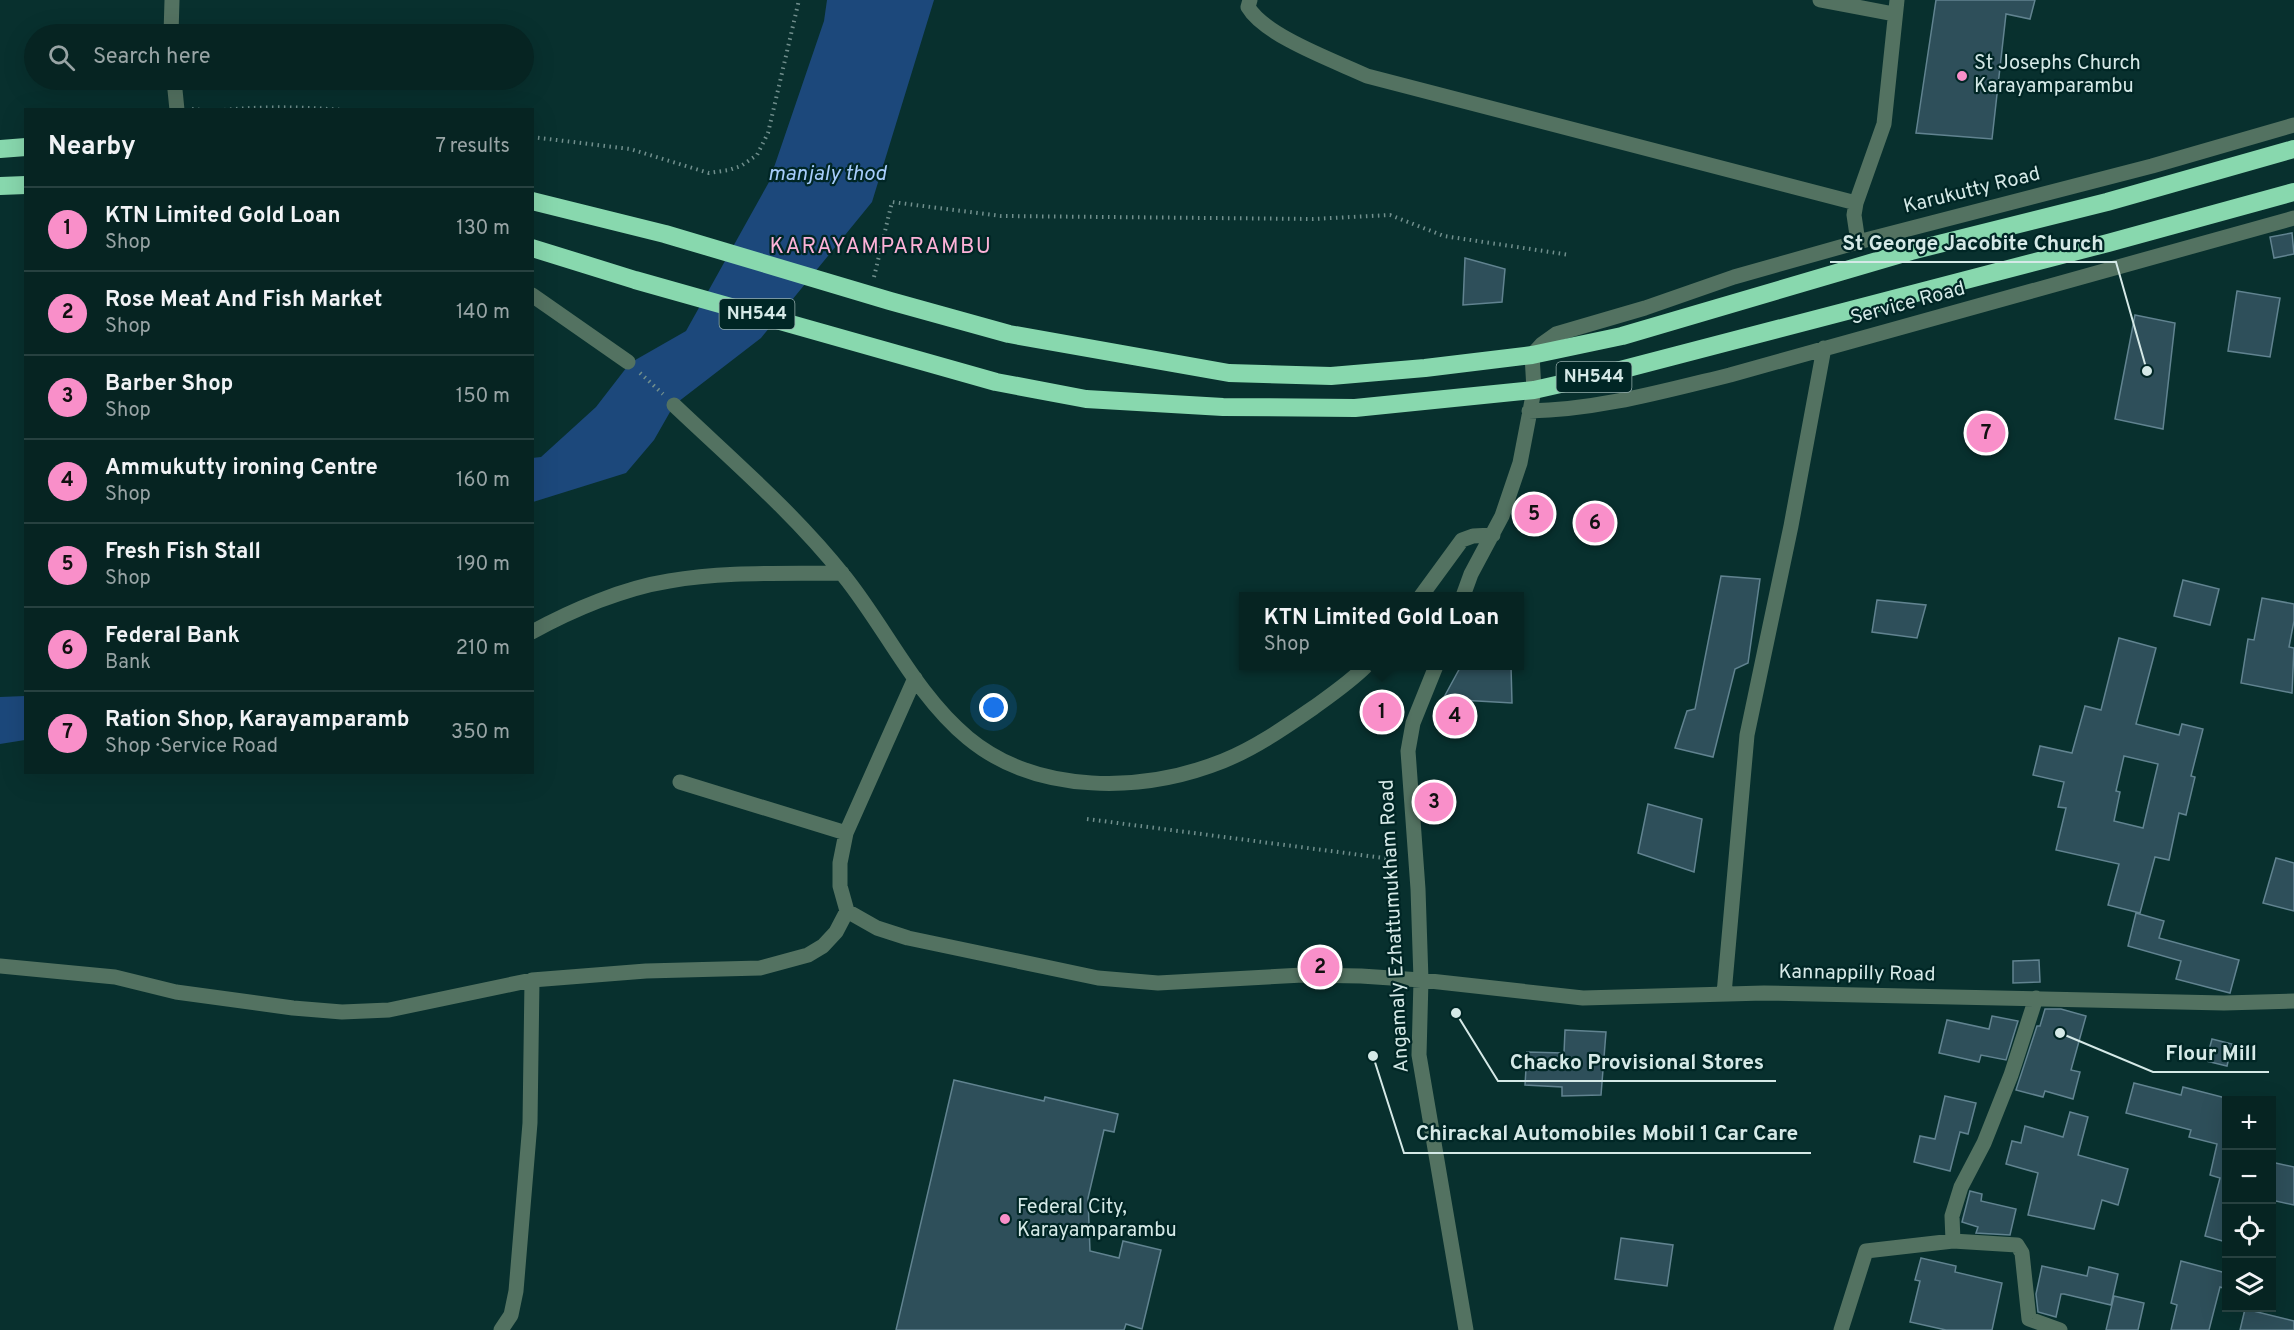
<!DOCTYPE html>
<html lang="en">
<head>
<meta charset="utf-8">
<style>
	:root { --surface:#062422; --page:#14302f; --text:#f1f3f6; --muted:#98a4a5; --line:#274140; --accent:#f98fc9 }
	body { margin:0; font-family:Overpass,sans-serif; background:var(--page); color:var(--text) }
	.controls { position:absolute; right:18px; bottom:18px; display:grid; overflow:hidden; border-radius:0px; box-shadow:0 6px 24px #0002 }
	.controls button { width:54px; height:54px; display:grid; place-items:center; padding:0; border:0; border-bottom:2px solid var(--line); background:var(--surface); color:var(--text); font:30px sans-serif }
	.you { position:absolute; left:994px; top:708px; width:21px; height:21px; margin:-15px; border:4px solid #fff; border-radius:50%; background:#1a73e8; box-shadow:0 0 0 9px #1a73e833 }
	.badge { display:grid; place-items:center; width:39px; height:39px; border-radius:50%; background:var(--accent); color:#111; font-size:20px; font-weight:700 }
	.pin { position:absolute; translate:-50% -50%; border:3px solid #fff; box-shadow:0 2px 6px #0006 }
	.popup { position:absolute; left:1239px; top:592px; width:285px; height:78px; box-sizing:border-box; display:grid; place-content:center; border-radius:0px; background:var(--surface); filter:drop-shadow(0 2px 4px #0005); font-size:20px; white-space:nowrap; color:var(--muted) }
	.popup b { font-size:22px; color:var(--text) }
	.popup::after { content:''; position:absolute; left:50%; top:100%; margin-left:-12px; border:12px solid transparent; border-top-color:var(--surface) }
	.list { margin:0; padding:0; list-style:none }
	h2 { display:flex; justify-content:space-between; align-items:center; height:78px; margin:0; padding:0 24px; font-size:26px }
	h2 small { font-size:20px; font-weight:400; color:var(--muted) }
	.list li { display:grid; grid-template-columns:39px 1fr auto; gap:18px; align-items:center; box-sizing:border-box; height:84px; padding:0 24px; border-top:2px solid var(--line) }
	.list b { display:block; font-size:22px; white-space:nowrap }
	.list p { margin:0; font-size:20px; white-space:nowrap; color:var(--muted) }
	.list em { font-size:20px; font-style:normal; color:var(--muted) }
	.icon { flex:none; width:33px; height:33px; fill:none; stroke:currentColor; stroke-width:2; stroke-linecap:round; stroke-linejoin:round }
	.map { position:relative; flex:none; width:2294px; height:1330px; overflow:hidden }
	.search { position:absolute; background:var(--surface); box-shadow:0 6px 24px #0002; left:24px; top:24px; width:510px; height:66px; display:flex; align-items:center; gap:15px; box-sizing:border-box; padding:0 21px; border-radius:33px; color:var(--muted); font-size:22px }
	.panel { position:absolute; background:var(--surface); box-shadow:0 6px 24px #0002; left:24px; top:108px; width:510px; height:666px; border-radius:0px }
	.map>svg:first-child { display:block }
	.water { fill:#1c487b }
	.building { fill:#2e4f5a; stroke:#618390; stroke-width:1.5; fill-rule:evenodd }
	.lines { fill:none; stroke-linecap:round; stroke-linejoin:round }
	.path { stroke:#718f8d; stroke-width:4; stroke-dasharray:1.5 4.5; stroke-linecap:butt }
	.minor { stroke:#537261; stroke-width:15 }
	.highway { stroke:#88d8ae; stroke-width:18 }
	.poi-dot { fill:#f98fc9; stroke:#002625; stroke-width:2 }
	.labels { text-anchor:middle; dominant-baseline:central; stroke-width:4.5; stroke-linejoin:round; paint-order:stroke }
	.shield { fill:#002625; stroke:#95aead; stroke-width:1.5 }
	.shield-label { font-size:18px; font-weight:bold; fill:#d5e9e7 }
	.poi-label { font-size:20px; fill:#d5e9e7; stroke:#002625; text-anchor:start }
	.street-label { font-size:20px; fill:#d5e9e7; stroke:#002625 }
	.water-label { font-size:21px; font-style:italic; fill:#a7cdfb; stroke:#002625 }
	.quarter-label { font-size:22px; letter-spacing:1.5px; fill:#fdb2d8; stroke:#002625 }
	.leader { fill:none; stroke:#d5e9e7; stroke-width:2 }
	.callout-dot { fill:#d5e9e7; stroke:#002625; stroke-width:2 }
	.callout-label { font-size:21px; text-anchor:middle; font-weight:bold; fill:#d5e9e7; stroke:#002625; stroke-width:4.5; stroke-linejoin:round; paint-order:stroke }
</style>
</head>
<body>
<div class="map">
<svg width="2294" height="1330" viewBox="0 0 2294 1330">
	<rect width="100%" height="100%" fill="#08302e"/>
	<path class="water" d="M827 0H934L872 202 761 338 674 405 654 440 626 473 533 502 532 458 541 457 596 407 630 363 686 331 769 182 824 21Z
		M25 696V740L0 744V697Z"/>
	<path class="building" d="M1936 0H2035L2030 19 2006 14 1992 139 1916 133Z
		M2292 233 2294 254 2274 258 2270 237Z
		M1465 258 1505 269 1502 302 1463 305Z
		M2237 291 2280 298 2270 357 2228 351Z
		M2135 315 2175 323 2163 429 2115 419Z
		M1721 576 1760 579 1748 663 1735 669 1713 757 1675 748 1687 711 1695 709Z
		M2183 580 2219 589 2210 625 2174 616Z
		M2262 598 2294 604V621L2289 647 2294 648 2292 693 2241 683 2248 639 2254 640Z
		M1877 600 1926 605 1917 638 1872 632Z
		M2119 638 2156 648 2136 724 2179 735 2182 724 2203 729 2191 776 2195 777 2186 815 2179 813 2169 860 2155 857 2140 913 2108 905 2119 864 2056 850 2066 808 2058 807 2064 782 2033 775 2040 746 2072 753 2085 706 2101 710ZM2124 756 2158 764 2143 828 2114 821 2120 792 2116 791Z
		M1461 666H1511L1512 703 1443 699Z
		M1648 804 1702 819 1694 872 1638 853Z
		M2276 858 2294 863V911L2263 903Z
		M2136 913 2164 921 2159 938 2239 960 2230 993 2176 979 2181 961 2128 946Z
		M2039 960 2040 982 2013 983V961Z
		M2045 1009H2061L2086 1016 2071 1070 2080 1072 2073 1099 2045 1091 2043 1097 2016 1090 2037 1026H2040Z
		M1992 1016 2018 1021 2006 1060 1981 1055 1979 1062 1939 1053 1947 1020 1989 1029Z
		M1565 1030 1606 1032 1601 1095 1562 1096V1087L1525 1085 1527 1052 1564 1053Z
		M2212 1039 2232 1044 2227 1066 2206 1061Z
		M954 1080 1044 1101 1045 1097 1118 1114 1114 1132 1104 1130 1088 1198 1090 1251 1119 1258 1123 1241 1161 1250 1142 1329 1126 1324 1124 1330H896Z
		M2134 1083 2181 1095 2183 1087 2226 1098V1242L2205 1236 2220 1178 2210 1175 2217 1144 2189 1137 2191 1130 2126 1113Z
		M1945 1096 1976 1103 1968 1134 1960 1132 1950 1171 1914 1162 1920 1136 1935 1139Z
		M2070 1112 2088 1117 2078 1155 2128 1169 2118 1205 2102 1200 2094 1229 2028 1215 2038 1173 2006 1164 2012 1141 2021 1143 2025 1126 2063 1137Z
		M2271 1162 2294 1167V1205L2271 1200Z
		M1970 1191 1982 1194 1981 1201 2016 1209 2010 1235 1976 1233 1978 1227 1962 1222Z
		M1621 1238 1673 1245 1667 1286 1615 1279Z
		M1921 1258 1956 1266 1955 1272 2002 1283 1992 1330H1946L1910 1322 1920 1281 1915 1280Z
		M2181 1261 2226 1273V1289L2220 1287 2209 1330H2171L2177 1305 2171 1303Z
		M2042 1266 2087 1276 2089 1267 2118 1274 2111 1305 2064 1294H2061L2056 1317 2038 1312 2036 1294Z
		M2114 1296 2144 1303 2138 1330H2106Z
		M2245 1309 2294 1321V1330H2240Z"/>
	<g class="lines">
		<path class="path" d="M192 109 202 110
			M224 110C265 106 304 107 344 110
			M532 137 630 149 709 173 729 170 741 166 757 155 768 133 799 0
			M874 277 892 202 1001 216 1313 219 1390 215 1444 236 1570 255
			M640 373 663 394
			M1087 819 1399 860"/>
		<path class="minor" d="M1250 0 1248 7C1265 36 1335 61 1367 76L1856 203
			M1820 0 1894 14
			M171 34 172 0
			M174 80 177 110
			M1858 242 1854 215 1856 203 1884 124 1897 0
			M532 295 628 362
			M674 405C732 460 794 513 844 576 886 628 915 694 968 738 1037 795 1143 793 1223 761 1255 748 1284 728 1313 708 1331 695 1350 682 1366 666
			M1529 411C1597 410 1664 391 1730 375L2294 218
			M1421 596 1462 540 1473 536 1493 535
			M1463 596 1471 574 1502 516 1520 463 1534 390 1532 355 1542 344 1556 334 1645 308 1734 277 1858 242 2152 166 2294 125
			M532 632C572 610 624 588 669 581 726 571 785 574 842 573
			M1436 666 1413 723 1408 751 1418 889 1421 980 1419 1055 1466 1330
			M915 678 846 833 840 863V886L847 911 877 928 908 938 1098 978 1158 983 1303 975 1361 976 1421 980 1583 998 1764 993 2224 1003 2294 1001
			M680 782 846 833
			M0 966 115 977 176 992 293 1008 342 1012 389 1010 532 980 646 971 760 968 808 955 823 946 836 932 847 911
			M1724 994 1747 735 1791 526 1824 348
			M2036 998 2011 1075 1984 1143 1961 1187 1952 1216 1953 1241 2017 1245 2022 1253 2029 1319 2060 1330
			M501 1330 511 1315 516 1291 530 1123 532 980
			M1841 1330 1866 1251 1953 1241"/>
		<path class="highway" d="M0 149 26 147
			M0 186 26 185
			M532 201 665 234 890 301 1009 334 1229 373 1331 376 1425 368 1532 355 1622 336 1911 251 2107 202 2294 149
			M532 248 635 280 996 382 1086 399 1223 407 1355 408 1534 390 1605 374 2108 243 2294 192"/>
	</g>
	<g class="poi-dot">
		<circle cx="1962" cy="76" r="6"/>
		<circle cx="1005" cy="1219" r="6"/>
	</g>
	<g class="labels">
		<g class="shield">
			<rect x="719.5" y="299" width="75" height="30" rx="4.5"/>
			<rect x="1556.5" y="362" width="75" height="30" rx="4.5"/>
		</g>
		<g class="shield-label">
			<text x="757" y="314">NH544</text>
			<text x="1594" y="377">NH544</text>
		</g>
		<g class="poi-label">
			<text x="1974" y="64">St Josephs Church<tspan x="1974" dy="23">Karayamparambu</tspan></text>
			<text x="1017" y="1208">Federal City,<tspan x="1017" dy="23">Karayamparambu</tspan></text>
		</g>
		<g class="street-label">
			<text transform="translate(1972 191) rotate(-14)">Karukutty Road</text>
			<text transform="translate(1908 304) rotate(-15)">Service Road</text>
			<text transform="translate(1395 926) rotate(-93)">Angamaly Ezhattumukham Road</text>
			<text transform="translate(1857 974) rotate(1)">Kannappilly Road</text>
		</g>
		<g class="water-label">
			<text x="827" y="174">manjaly thod</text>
		</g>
		<g class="quarter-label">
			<text x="881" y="247">KARAYAMPARAMBU</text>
		</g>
	</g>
	<path class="leader" d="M2147 371L2116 262H1830M2060 1033L2153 1072H2269M1456 1013L1498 1081H1776M1373 1056L1404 1153H1811"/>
	<g class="callout-dot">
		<circle cx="2147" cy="371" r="6"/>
		<circle cx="2060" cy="1033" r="6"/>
		<circle cx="1456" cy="1013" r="6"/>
		<circle cx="1373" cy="1056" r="6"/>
	</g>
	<g class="callout-label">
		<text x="1973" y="250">St George Jacobite Church</text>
		<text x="2211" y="1060">Flour Mill</text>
		<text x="1637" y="1069">Chacko Provisional Stores</text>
		<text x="1607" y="1140">Chirackal Automobiles Mobil 1 Car Care</text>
	</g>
</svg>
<div class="controls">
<button>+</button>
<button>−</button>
<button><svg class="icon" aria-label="locate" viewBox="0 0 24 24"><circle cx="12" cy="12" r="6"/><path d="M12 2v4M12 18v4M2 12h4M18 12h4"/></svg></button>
<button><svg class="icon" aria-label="layers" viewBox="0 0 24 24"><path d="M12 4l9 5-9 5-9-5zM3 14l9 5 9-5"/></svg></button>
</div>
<div class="you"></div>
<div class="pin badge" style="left:1382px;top:712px">1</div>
<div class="popup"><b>KTN Limited Gold Loan</b>Shop</div>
<div class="pin badge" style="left:1320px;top:967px">2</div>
<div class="pin badge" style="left:1434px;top:802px">3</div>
<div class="pin badge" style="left:1455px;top:716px">4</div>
<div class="pin badge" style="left:1534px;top:514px">5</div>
<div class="pin badge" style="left:1595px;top:523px">6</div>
<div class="pin badge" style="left:1986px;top:433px">7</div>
<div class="search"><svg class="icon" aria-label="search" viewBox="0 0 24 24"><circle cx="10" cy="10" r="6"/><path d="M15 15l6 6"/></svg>Search here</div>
<section class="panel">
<h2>Nearby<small>7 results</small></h2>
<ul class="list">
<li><span class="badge">1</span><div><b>KTN Limited Gold Loan</b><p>Shop</p></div><em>130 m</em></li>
<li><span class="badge">2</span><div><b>Rose Meat And Fish Market</b><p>Shop</p></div><em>140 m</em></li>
<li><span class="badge">3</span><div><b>Barber Shop</b><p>Shop</p></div><em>150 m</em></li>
<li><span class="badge">4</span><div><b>Ammukutty ironing Centre</b><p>Shop</p></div><em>160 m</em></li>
<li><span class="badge">5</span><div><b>Fresh Fish Stall</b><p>Shop</p></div><em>190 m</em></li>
<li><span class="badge">6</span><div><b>Federal Bank</b><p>Bank</p></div><em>210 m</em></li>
<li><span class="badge">7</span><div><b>Ration Shop, Karayamparamb</b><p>Shop · Service Road</p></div><em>350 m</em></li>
</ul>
</section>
</div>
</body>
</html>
